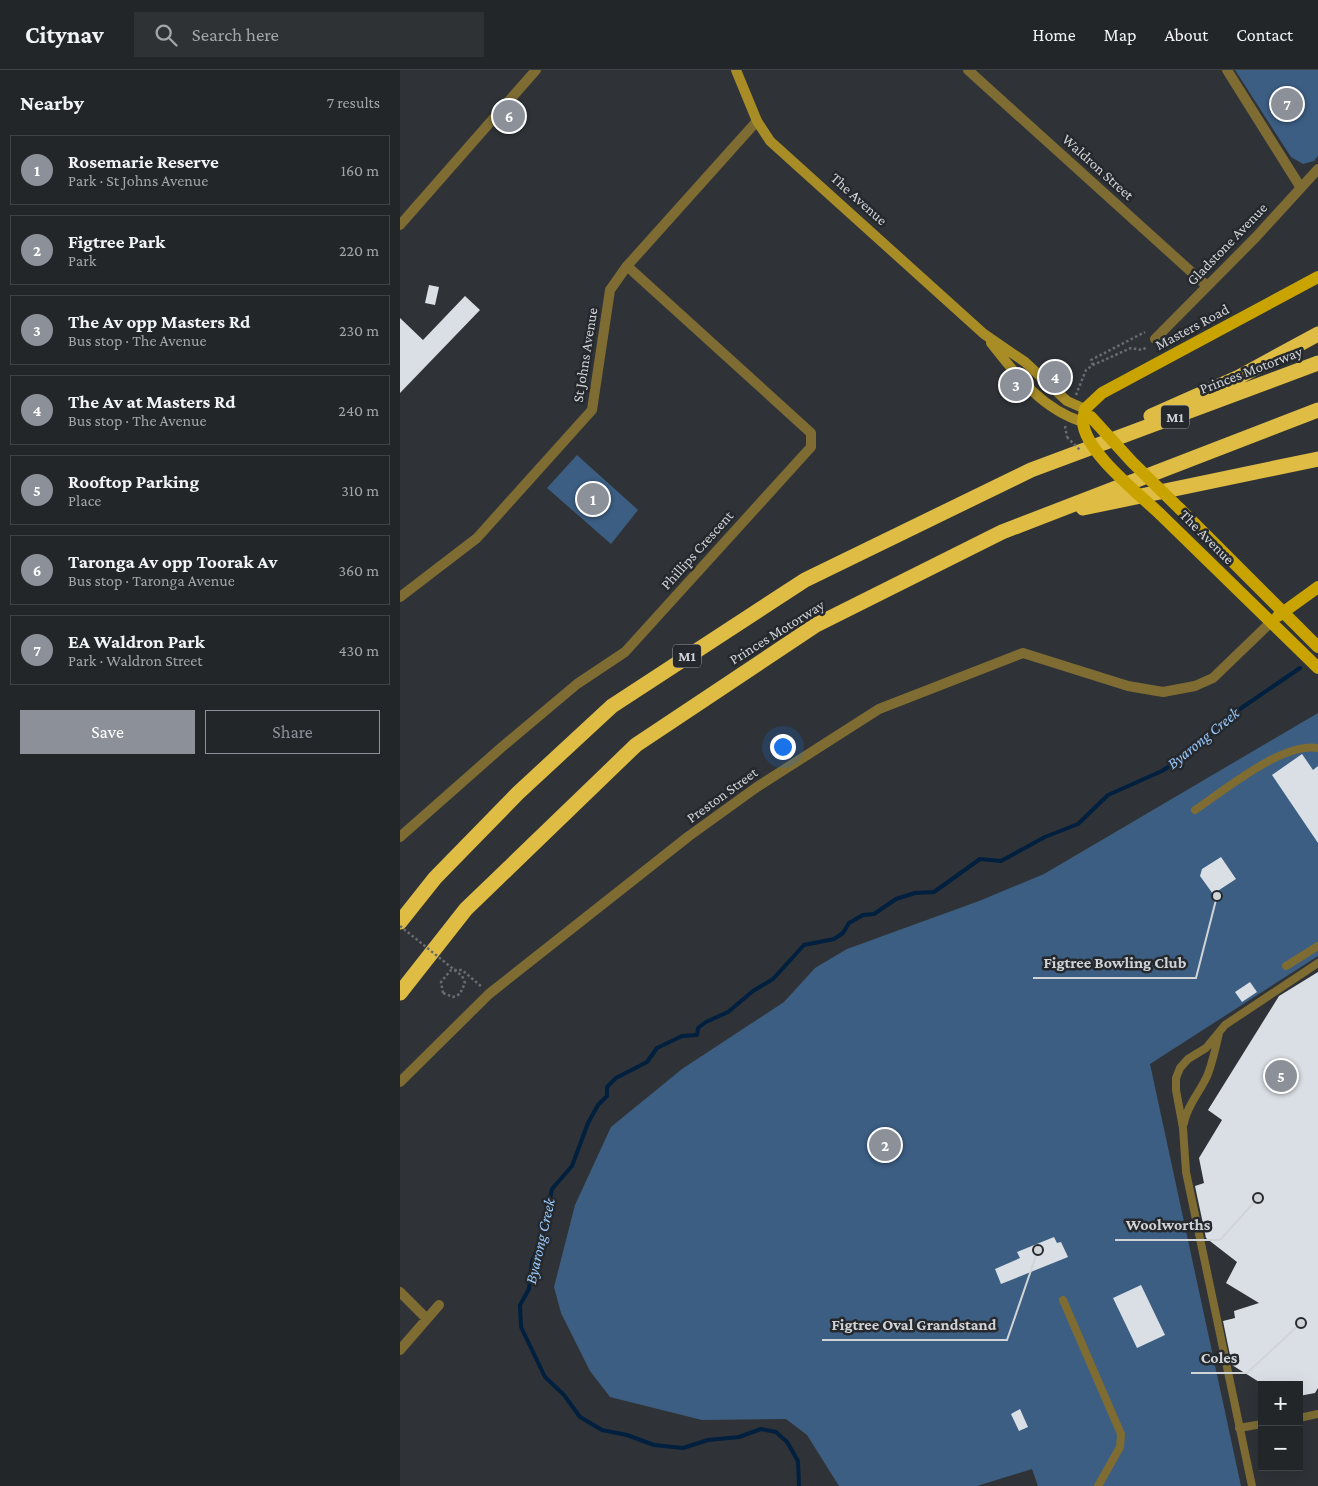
<!DOCTYPE html>
<html lang="en">
<head>
<meta charset="utf-8">
<style>
	:root { --surface:#232629; --page:#2f3235; --text:#f1f3f6; --muted:#a3a5a8; --line:#404346; --accent:#8c9099 }
	body { margin:0; font-family:"Crimson Pro",serif; background:var(--page); color:var(--text) }
	.controls { position:absolute; right:15px; bottom:15px; display:grid; overflow:hidden; border-radius:0px; box-shadow:0 5px 20px #0002 }
	.controls button { width:45px; height:45px; display:grid; place-items:center; padding:0; border:0; border-bottom:1px solid var(--line); background:var(--surface); color:var(--text); font:25px sans-serif }
	.you { position:absolute; left:382px; top:676px; width:18px; height:18px; margin:-12px; border:4px solid #fff; border-radius:50%; background:#1a73e8; box-shadow:0 0 0 8px #1a73e833 }
	.badge { display:grid; place-items:center; width:32px; height:32px; border-radius:50%; background:var(--accent); color:#fff; font-size:16px; font-weight:700 }
	.pin { position:absolute; translate:-50% -50%; border:2px solid #fff; box-shadow:0 1px 5px #0006 }
	.list { margin:0; padding:0; list-style:none }
	h2 { display:flex; justify-content:space-between; align-items:center; height:65px; margin:0; padding:0 20px; font-size:21px }
	h2 small { font-size:16px; font-weight:400; color:var(--muted) }
	.list li { display:grid; grid-template-columns:32px 1fr auto; gap:15px; align-items:center; box-sizing:border-box; height:70px; margin:0 10px 10px; padding:0 10px; border:1px solid var(--line); border-radius:0px }
	.list b { display:block; font-size:19px; white-space:nowrap }
	.list p { margin:0; font-size:16px; white-space:nowrap; color:var(--muted) }
	.list em { font-size:16px; font-style:normal; color:var(--muted) }
	.actions { display:flex; gap:10px; padding:15px 20px }
	.actions a { flex:1; padding:11px 0; border:1px solid var(--accent); border-radius:0px; text-align:center; font-size:18px; color:var(--accent) }
	.actions .main { background:var(--accent); color:#fff }
	.icon { flex:none; width:28px; height:28px; fill:none; stroke:currentColor; stroke-width:2; stroke-linecap:round; stroke-linejoin:round }
	.map { position:relative; flex:none; width:918px; height:1416px; overflow:hidden }
	header { display:flex; align-items:center; gap:30px; box-sizing:border-box; height:70px; padding:0 25px; background:var(--surface); border-bottom:1px solid var(--line) }
	header strong { font-size:24px }
	nav { display:flex; gap:28px; margin-inline-start:auto; font-size:18px }
	.search { width:350px; height:45px; background:var(--page); display:flex; align-items:center; gap:12px; box-sizing:border-box; padding:0 18px; border-radius:0px; color:var(--muted); font-size:19px }
	main { display:flex }
	aside { flex:1; background:var(--surface) }
	.map>svg:first-child { display:block }
	.green { fill:#3c5e83 }
	.lines { fill:none; stroke-linecap:round; stroke-linejoin:round }
	.stream { stroke:#01203f; stroke-width:4 }
	.building { fill:#dadfe5 }
	.path { stroke:#696d70; stroke-width:2.5; stroke-dasharray:2.5 2.5; stroke-linecap:butt }
	.service { stroke:#7e6c33; stroke-width:8 }
	.minor { stroke:#7e6c33; stroke-width:10 }
	.tertiary { stroke:#7e6c33; stroke-width:10 }
	.secondary { stroke:#a88c26; stroke-width:10 }
	.primary { stroke:#c9a400; stroke-width:12 }
	.motorway { stroke:#dfbc43; stroke-width:15 }
	.path-bridge { stroke:#696d70; stroke-width:2.5; stroke-dasharray:2.5 2.5; stroke-linecap:butt }
	.primary-bridge { stroke:#c9a400; stroke-width:12 }
	.labels { text-anchor:middle; dominant-baseline:central; stroke-width:5; stroke-linejoin:round; paint-order:stroke }
	.shield { fill:#25292d; stroke:#9da1a4; stroke-width:1 }
	.shield-label { font-size:14px; font-weight:bold; fill:#d1d4d7 }
	.street-label { font-size:15px; fill:#d1d4d7; stroke:#25292d }
	.water-label { font-size:16px; font-style:italic; fill:#99c8fb; stroke:#25292d }
	.leader { fill:none; stroke:#d1d4d7; stroke-width:2 }
	.callout-dot { fill:#d1d4d7; stroke:#25292d; stroke-width:2 }
	.callout-label { font-size:16px; text-anchor:middle; font-weight:bold; fill:#d1d4d7; stroke:#25292d; stroke-width:5; stroke-linejoin:round; paint-order:stroke }
</style>
</head>
<body>
<header>
<strong>Citynav</strong>
<div class="search"><svg class="icon" aria-label="search" viewBox="0 0 24 24"><circle cx="10" cy="10" r="6"/><path d="M15 15l6 6"/></svg>Search here</div>
<nav><a>Home</a><a>Map</a><a>About</a><a>Contact</a></nav>
</header>
<main>
<aside>
<h2>Nearby<small>7 results</small></h2>
<ul class="list">
<li><span class="badge">1</span><div><b>Rosemarie Reserve</b><p>Park · St Johns Avenue</p></div><em>160 m</em></li>
<li><span class="badge">2</span><div><b>Figtree Park</b><p>Park</p></div><em>220 m</em></li>
<li><span class="badge">3</span><div><b>The Av opp Masters Rd</b><p>Bus stop · The Avenue</p></div><em>230 m</em></li>
<li><span class="badge">4</span><div><b>The Av at Masters Rd</b><p>Bus stop · The Avenue</p></div><em>240 m</em></li>
<li><span class="badge">5</span><div><b>Rooftop Parking</b><p>Place</p></div><em>310 m</em></li>
<li><span class="badge">6</span><div><b>Taronga Av opp Toorak Av</b><p>Bus stop · Taronga Avenue</p></div><em>360 m</em></li>
<li><span class="badge">7</span><div><b>EA Waldron Park</b><p>Park · Waldron Street</p></div><em>430 m</em></li>
</ul>
<div class="actions"><a class="main">Save</a><a>Share</a></div>
</aside>
<div class="map">
<svg width="918" height="1416" viewBox="0 0 918 1416">
	<rect width="100%" height="100%" fill="#2f3337"/>
	<path class="green" d="M835 0H918V86L914 91 903 94 891 87Z
		M177 385 238 440 211 474 147 418Z
		M918 643V886L750 994 841 1416H638L632 1399 577 1416H439L407 1365 386 1349 302 1350 210 1327 190 1301 161 1243 154 1217 175 1135 211 1057 282 999 384 932 415 898 447 879 579 831 644 804Z"/>
	<g class="lines">
		<path class="stream" d="M399 1416 398 1391 387 1372 376 1362 361 1359 339 1367 308 1370 283 1378 254 1375 227 1365 202 1360 180 1347 164 1325 145 1307 121 1257 120 1235 129 1219 132 1191 142 1169 152 1119 172 1096 188 1053 198 1035 207 1026V1017L216 1008 247 992 257 978 282 966 297 965 298 958 306 952 328 942 353 921 373 909 404 875 434 869 443 863 449 853 463 845 474 844 496 829 515 823 534 822 580 789 601 791 645 767 678 754 708 725 762 701 790 683 837 641 900 598"/>
	</g>
	<path class="building" d="M29 215 39 217 35 235 25 233Z
		M65 226 80 240 0 323V248L23 270Z
		M902 684 913 700 918 696V773L872 705Z
		M821 787 836 809 813 824 800 806 802 799Z
		M918 902V1318L915 1323 899 1326V1315H864L832 1295 823 1251 835 1248 834 1241 859 1233 826 1213 837 1192 806 1168 795 1116 804 1113 799 1088 822 1050 808 1040 879 926Z
		M850 912 857 922 842 932 835 922Z
		M654 1167 657 1173 661 1172 668 1187 601 1214 595 1199 620 1188 617 1182Z
		M741 1215 765 1265 737 1278 713 1228Z
		M620 1339 628 1357 619 1361 611 1344Z"/>
	<g class="lines">
		<path class="path" d="M693 295 691 290 745 262
			M676 325 686 300 693 295 731 278 742 280 747 277
			M665 356 667 367
			M43 923 41 912 51 900H62L82 917"/>
		<path class="service" d="M795 740C825 720 882 672 918 678
			M886 896 918 876
			M784 1053C787 1035 801 1021 808 1004 813 990 816 977 819 963
			M663 1230 721 1364 720 1377 698 1416
			M899 1348 918 1344
			M839 1358 862 1354
			M852 1416 786 1102 783 1058 776 1020V1008L780 998 788 989 806 978 825 955 918 893"/>
		<path class="minor" d="M568 0 807 216
			M827 0 901 118
			M0 155 136 0
			M755 269 856 167 918 99
			M0 767 102 677 177 614 225 582 411 377V363L227 196
			M0 1012 89 924 289 766 357 717 479 639 623 583 728 616 763 622 795 616 813 608 871 552
			M0 1222 27 1249
			M0 1280 39 1235"/>
		<path class="tertiary" d="M0 527 77 468 192 340 210 220 227 196 357 51"/>
		<path class="secondary" d="M336 0 357 51 370 71 584 264 625 292 667 331 685 339
			M591 273C617 306 642 339 683 352"/>
		<path class="primary" d="M683 352 685 339 702 323 918 207
			M780 439 918 577
			M760 444 918 598
			M878 546 918 517"/>
		<path class="motorway" d="M751 346 839 307 918 264
			M683 438 918 389
			M0 852 35 808 118 723 212 636 405 510 631 400 918 293
			M0 923 66 839 236 675 416 555 602 462 918 340"/>
		<path class="path-bridge" d="M667 367 680 380
			M0 856 62 906 65 913 60 924 53 927 43 923"/>
		<path class="primary-bridge" d="M691 347 732 392 780 439
			M683 352C685 382 738 423 760 444"/>
	</g>
	<g class="labels">
		<g class="shield">
			<rect x="761" y="335.5" width="28" height="23" rx="4"/>
			<rect x="273" y="574.5" width="28" height="23" rx="4"/>
		</g>
		<g class="shield-label">
			<text x="775" y="347">M1</text>
			<text x="287" y="586">M1</text>
		</g>
		<g class="street-label">
			<text transform="translate(698 97) rotate(42)">Waldron Street</text>
			<text transform="translate(459 129) rotate(42)">The Avenue</text>
			<text transform="translate(827 174) rotate(-46)">Gladstone Avenue</text>
			<text transform="translate(792 257) rotate(-28)">Masters Road</text>
			<text transform="translate(185 285) rotate(-81)">St Johns Avenue</text>
			<text transform="translate(851 300) rotate(-21)">Princes Motorway</text>
			<text transform="translate(807 467) rotate(45)">The Avenue</text>
			<text transform="translate(297 480) rotate(-48)">Phillips Crescent</text>
			<text transform="translate(377 562) rotate(-32)">Princes Motorway</text>
			<text transform="translate(322 725) rotate(-36)">Preston Street</text>
		</g>
		<g class="water-label">
			<text transform="translate(803 668) rotate(-39)">Byarong Creek</text>
			<text transform="translate(140 1171) rotate(-77)">Byarong Creek</text>
		</g>
	</g>
	<path class="leader" d="M817 826L796 908H633M858 1128L820 1170H715M638 1180L607 1270H422M901 1253L847 1303H791"/>
	<g class="callout-dot">
		<circle cx="817" cy="826" r="5"/>
		<circle cx="858" cy="1128" r="5"/>
		<circle cx="638" cy="1180" r="5"/>
		<circle cx="901" cy="1253" r="5"/>
	</g>
	<g class="callout-label">
		<text x="715" y="898">Figtree Bowling Club</text>
		<text x="768" y="1160">Woolworths</text>
		<text x="514" y="1260">Figtree Oval Grandstand</text>
		<text x="819" y="1293">Coles</text>
	</g>
</svg>
<div class="controls">
<button>+</button>
<button>−</button>
</div>
<div class="you"></div>
<div class="pin badge" style="left:193px;top:429px">1</div>
<div class="pin badge" style="left:485px;top:1075px">2</div>
<div class="pin badge" style="left:616px;top:315px">3</div>
<div class="pin badge" style="left:655px;top:307px">4</div>
<div class="pin badge" style="left:881px;top:1006px">5</div>
<div class="pin badge" style="left:109px;top:46px">6</div>
<div class="pin badge" style="left:887px;top:34px">7</div>
</div>
</main>
</body>
</html>
